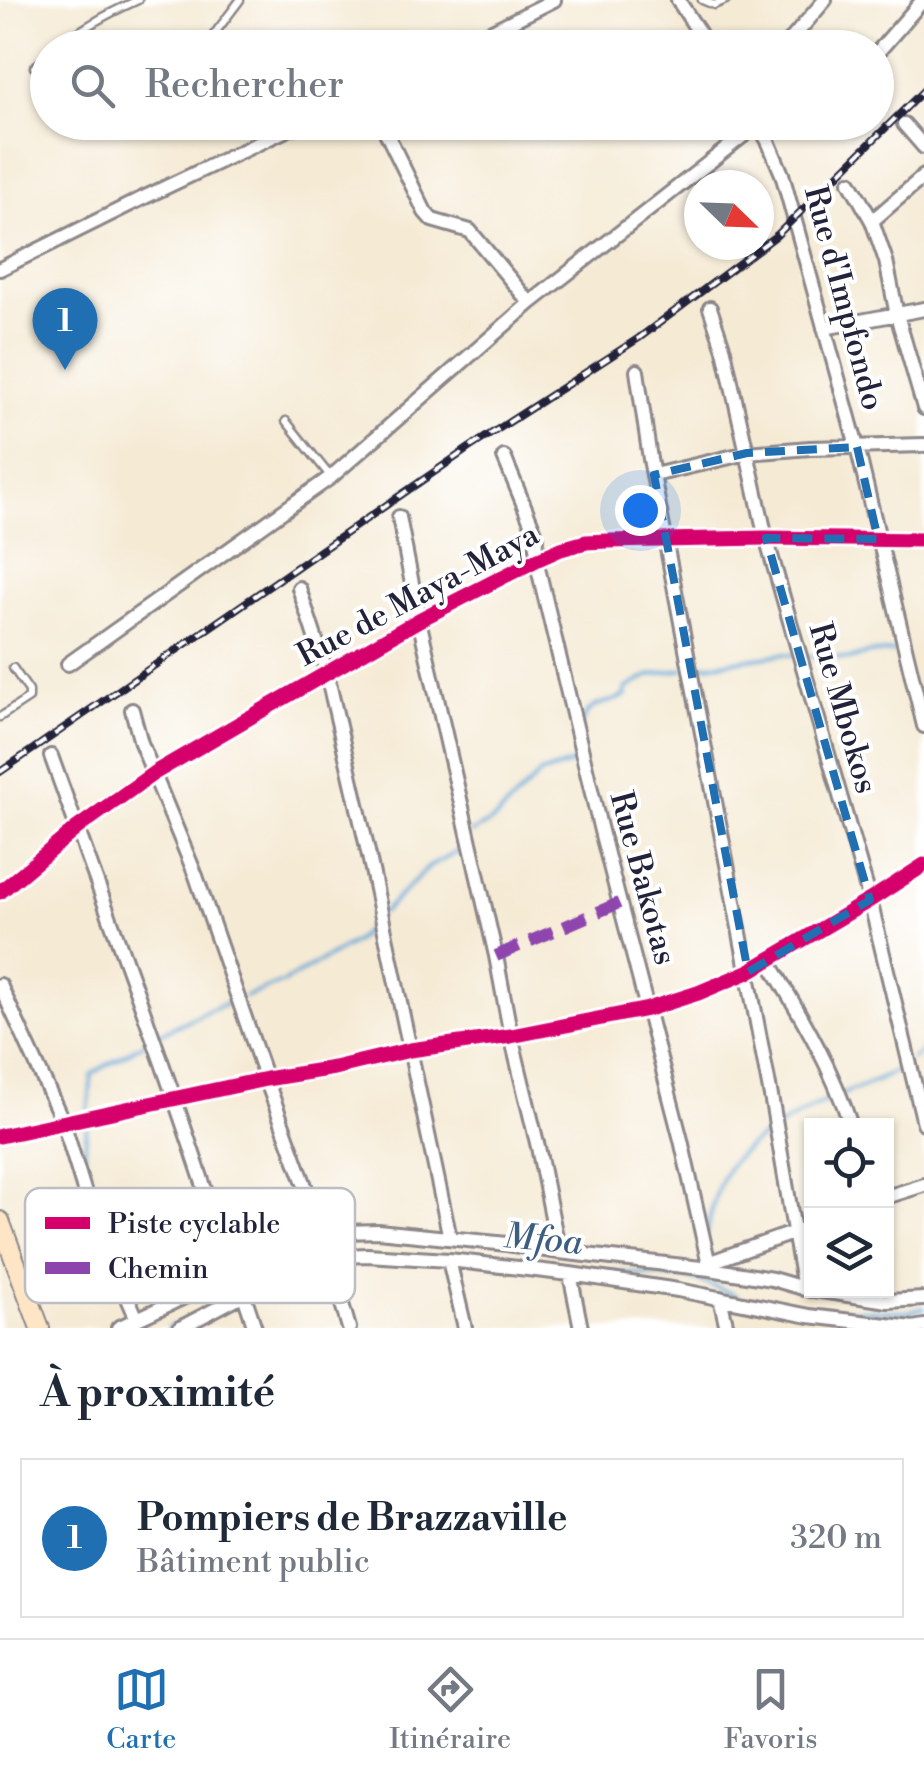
<!DOCTYPE html>
<html lang="fr">
<head>
<meta charset="utf-8">
<style>
	:root { --surface:#fff; --page:#f6f6f7; --text:#1f2937; --muted:#747a83; --line:#e0e1e3; --accent:#1f6fb2 }
	body { margin:0; font-family:"Libre Bodoni",serif; background:var(--page); color:var(--text) }
	.controls { position:absolute; right:30px; bottom:30px; display:grid; overflow:hidden; border-radius:0px; box-shadow:0 2px 8px #0004 }
	.controls button { width:90px; height:90px; display:grid; place-items:center; padding:0; border:0; border-bottom:2px solid var(--line); background:var(--surface); color:var(--text); font:50px sans-serif }
	.compass { position:absolute; left:684px; top:170px; width:90px; height:90px; border-radius:50%; background:var(--surface); box-shadow:0 2px 8px #0004; rotate:113deg }
	.you { position:absolute; left:640px; top:510px; width:35px; height:35px; margin:-25px; border:8px solid #fff; border-radius:50%; background:#1a73e8; box-shadow:0 0 0 15px #1a73e833 }
	.badge { display:grid; place-items:center; width:65px; height:65px; border-radius:50%; background:var(--accent); color:#fff; font-size:32px; font-weight:700 }
	.pin { position:absolute; translate:-50% -82px; filter:drop-shadow(0 2px 5px #0008) }
	.pin::after { content:''; position:absolute; top:52px; width:35px; height:30px; background:inherit; clip-path:polygon(0 0,100% 0,50% 100%) }
	.list { margin:0; padding:0; list-style:none }
	h2 { display:flex; justify-content:space-between; align-items:center; height:130px; margin:0; padding:0 40px; font-size:42px }
	h2 small { font-size:32px; font-weight:400; color:var(--muted) }
	.list li { display:grid; grid-template-columns:65px 1fr auto; gap:30px; align-items:center; box-sizing:border-box; height:160px; margin:0 20px 20px; padding:0 20px; border:2px solid var(--line); border-radius:0px }
	.list b { display:block; font-size:38px; white-space:nowrap }
	.list p { margin:0; font-size:32px; white-space:nowrap; color:var(--muted) }
	.list em { font-size:32px; font-style:normal; color:var(--muted) }
	.icon { flex:none; width:55px; height:55px; fill:none; stroke:currentColor; stroke-width:2; stroke-linecap:round; stroke-linejoin:round }
	.map { position:relative; flex:none; width:924px; height:1328px; overflow:hidden }
	.search { position:absolute; background:var(--surface); box-shadow:0 2px 8px #0004; left:30px; right:30px; top:30px; height:110px; display:flex; align-items:center; gap:25px; box-sizing:border-box; padding:0 35px; border-radius:55px; color:var(--muted); font-size:38px }
	.sheet { height:310px; background:var(--surface) }
	nav { display:flex; justify-content:space-around; align-items:center; box-sizing:border-box; height:140px; border-top:2px solid var(--line); background:var(--surface); font-size:28px; color:var(--muted) }
	nav a { display:grid; justify-items:center; gap:5px }
	nav .on { color:var(--accent) }
	.map>svg:first-child { display:block }
	.lines { fill:none; stroke-linecap:round; stroke-linejoin:round }
	.stream { stroke:#60a7d7; stroke-width:4 }
	.lane-casing { stroke:#8c8688; stroke-width:11 }
	.street-casing { stroke:#8c8688; stroke-width:18 }
	.secondary-casing { stroke:#8c8688; stroke-width:22 }
	.lane { stroke:#fff; stroke-width:6 }
	.street { stroke:#fff; stroke-width:12 }
	.secondary { stroke:#fde5c5; stroke-width:18 }
	.rail-casing { stroke:#22223b; stroke-width:8 }
	.rail { stroke:#fff; stroke-width:4; stroke-dasharray:11; stroke-linecap:butt }
	.quiet { stroke:#8e44ad; stroke-width:12; stroke-dasharray:25 12; stroke-linecap:butt }
	.cycleway-casing { stroke:#fff; stroke-width:21 }
	.cycleway { stroke:#d6006c; stroke-width:15 }
	.marked { fill:none; stroke:#1f6fb2; stroke-width:8; stroke-dasharray:20 12; stroke-linejoin:round }
	.labels { text-anchor:middle; dominant-baseline:central; stroke-width:8; stroke-linejoin:round; paint-order:stroke }
	.street-label { font-size:32px; fill:#22223b; stroke:#fff }
	.water-label { font-size:35px; font-style:italic; fill:#3e5e81; stroke:#fff }
	.key { fill:#fff; stroke:#bdbdc4; stroke-width:2.5 }
	.key-label { font-size:28px; fill:#22223b }
</style>
</head>
<body>
<div class="map">
<svg width="924" height="1328" viewBox="0 0 924 1328">
	<rect width="100%" height="100%" fill="#fff"/>
	<filter id="ink" filterUnits="userSpaceOnUse"><feTurbulence type="fractalNoise" baseFrequency=".01" numOctaves="2"/><feDisplacementMap in="SourceGraphic" scale="20" xChannelSelector="R" yChannelSelector="G"/><feConvolveMatrix kernelMatrix="1 2 1 2 8 2 1 2 1" color-interpolation-filters="sRGB"/></filter>
	<filter id="wash" filterUnits="userSpaceOnUse"><feTurbulence type="fractalNoise" baseFrequency=".0048" numOctaves="4" result="noise"/><feDisplacementMap in="SourceGraphic" scale="40" xChannelSelector="R" yChannelSelector="G"/><feGaussianBlur stdDeviation="2.25" result="paint"/><feColorMatrix in="noise" values="0 0 0 0 0 0 0 0 0 0 0 0 0 0 0 0 0 1.4 0 .05"/><feComposite in="paint" operator="in"/></filter>
	<g filter="url(#wash)">
		<rect width="100%" height="100%" fill="#f5ead4"/>
		<g class="lines">
			<path class="stream" d="M693 667 783 654 850 659 869 653 896 652
				M580 727C591 697 604 708 626 695L625 689 651 675 684 669
				M471 833 494 820 540 774 582 760
				M383 912 429 867 459 851 466 841
				M244 997 284 982 354 942 377 919
				M157 1035 209 1010 235 1000
				M912 1059 924 1050
				M88 1113 92 1074 149 1040
				M83 1173 87 1122
				M706 1234C712 1210 717 1180 733 1161 754 1137 811 1107 840 1095 862 1086 886 1079 904 1065
				M303 1262 322 1256
				M560 1267 695 1279 737 1296
				M225 1297 252 1283
				M799 1308 905 1312 924 1308
				M168 1328 178 1324"/>
		</g>
	</g>
	<g filter="url(#ink)">
		<g class="lines">
			<g class="lane-casing">
				<path id="lane" d="M702 0 714 5 726 0
					M206 45 240 0
					M57 48C82 27 109 13 138 0
					M34 67 48 56
					M286 421 330 476
					M0 717 29 698V691L13 668"/>
			</g>
			<g class="street-casing">
				<path id="street" d="M678 0 709 48
					M458 48 554 0
					M784 48 825 0
					M876 54 923 0
					M381 122 425 212 432 220 470 231 530 303
					M757 122 768 141 782 174 857 447 924 726
					M904 124 924 147
					M850 182 872 221 886 261 897 315 924 408
					M872 221 924 176
					M0 269 143 198 303 122
					M710 308 724 350 766 538 870 900 924 1123
					M824 328 924 309
					M637 371 650 459 773 1107 804 1289
					M504 457 537 537 536 560 601 831 681 1140 710 1269
					M654 475 747 453 810 448 924 445
					M399 517 419 620 496 956 511 1036 538 1147 559 1252
					M299 588 327 674 369 856 450 1238
					M68 664 331 477 530 303 758 124
					M132 710 141 743 196 876 266 1079 323 1235
					M51 756C113 928 178 1099 232 1274
					M0 892 77 828 154 773 235 726 419 620 536 560 561 549 586 542 607 541 766 538 924 540
					M768 960C800 1014 831 1065 851 1126
					M0 985 63 1122 92 1216 137 1319
					M0 1136 266 1079 334 1068 410 1050 511 1036 648 1009 698 993 748 972 870 900 924 865
					M886 1197 924 1185
					M329 1259 349 1328
					M449 1260 465 1328
					M708 1263 812 1226
					M570 1274 581 1328
					M814 1290 888 1301 924 1299
					M244 1295 255 1328
					M720 1298 727 1328
					M118 1328 289 1248 323 1235 344 1232 378 1231 507 1244 559 1252 710 1269 772 1279 810 1290
					M180 1328 282 1274 345 1256 367 1255 449 1260 570 1274 678 1290 809 1316 913 1328 924 1326"/>
			</g>
			<g class="secondary-casing">
				<path id="secondary" d="M0 1221 40 1328"/>
			</g>
			<use href="#lane" class="lane"/>
			<use href="#street" class="street"/>
			<use href="#secondary" class="secondary"/>
			<g class="rail-casing">
				<path id="rail" d="M0 772 469 448 639 338 777 235 924 90"/>
			</g>
			<use href="#rail" class="rail"/>
			<path class="quiet" d="M496 956 619 903"/>
			<g class="cycleway-casing">
				<path id="cycleway" d="M0 892 77 828 154 773 235 726 419 620 536 560 561 549 586 542 607 541 766 538 924 540
					M0 1136 266 1079 334 1068 410 1050 511 1036 648 1009 698 993 748 972 870 900 924 865"/>
			</g>
			<use href="#cycleway" class="cycleway"/>
		</g>
	</g>
	<path class="marked" d="M857 447 878 539 766 538 870 900 748 972 654 475 747 453Z"/>
	<g class="labels">
		<g class="street-label">
			<text transform="translate(844 298) rotate(75)">Rue d'Impfondo</text>
			<text transform="translate(418 595) rotate(-28)">Rue de Maya-Maya</text>
			<text transform="translate(843 708) rotate(74)">Rue Mbokos</text>
			<text transform="translate(643 878) rotate(75)">Rue Bakotas</text>
		</g>
		<g class="water-label">
			<text transform="translate(543 1240) rotate(5)">Mfoa</text>
		</g>
	</g>
	<rect x="25" y="1188" width="330" height="115" rx="15" class="key"/>
	<rect x="45" y="1217" width="45" height="12" fill="#d6006c"/>
	<rect x="45" y="1262" width="45" height="12" fill="#8e44ad"/>
	<g class="key-label">
		<text x="108" y="1233">Piste cyclable</text>
		<text x="108" y="1278">Chemin</text>
	</g>
</svg>
<div class="controls">
<button><svg class="icon" aria-label="locate" viewBox="0 0 24 24"><circle cx="12" cy="12" r="6"/><path d="M12 2v4M12 18v4M2 12h4M18 12h4"/></svg></button>
<button><svg class="icon" aria-label="layers" viewBox="0 0 24 24"><path d="M12 4l9 5-9 5-9-5zM3 14l9 5 9-5"/></svg></button>
</div>
<svg class="compass" viewBox="-18 -18 36 36"><path d="M0-13l5 13h-10z" fill="#e53935"/><path d="M0 13l5-13h-10z" fill="#747a83"/></svg>
<div class="you"></div>
<div class="pin badge" style="left:65px;top:370px">1</div>
<div class="search"><svg class="icon" aria-label="search" viewBox="0 0 24 24"><circle cx="10" cy="10" r="6"/><path d="M15 15l6 6"/></svg>Rechercher</div>
</div>
<section class="sheet">
<h2>À proximité<small></small></h2>
<ul class="list">
<li><span class="badge">1</span><div><b>Pompiers de Brazzaville</b><p>Bâtiment public</p></div><em>320 m</em></li>
</ul>
</section>
<nav>
<a class="on"><svg class="icon" aria-label="map" viewBox="0 0 24 24"><path d="M3 6l6-2 6 2 6-2v14l-6 2-6-2-6 2zM9 4v14M15 6v14"/></svg>Carte</a>
<a><svg class="icon" aria-label="directions" viewBox="0 0 24 24"><path d="M12 3l9 9-9 9-9-9zM9 14v-3h6M13 9l2 2-2 2"/></svg>Itinéraire</a>
<a><svg class="icon" aria-label="saved" viewBox="0 0 24 24"><path d="M7 4h10v16l-5-4-5 4z"/></svg>Favoris</a>
</nav>
</body>
</html>
